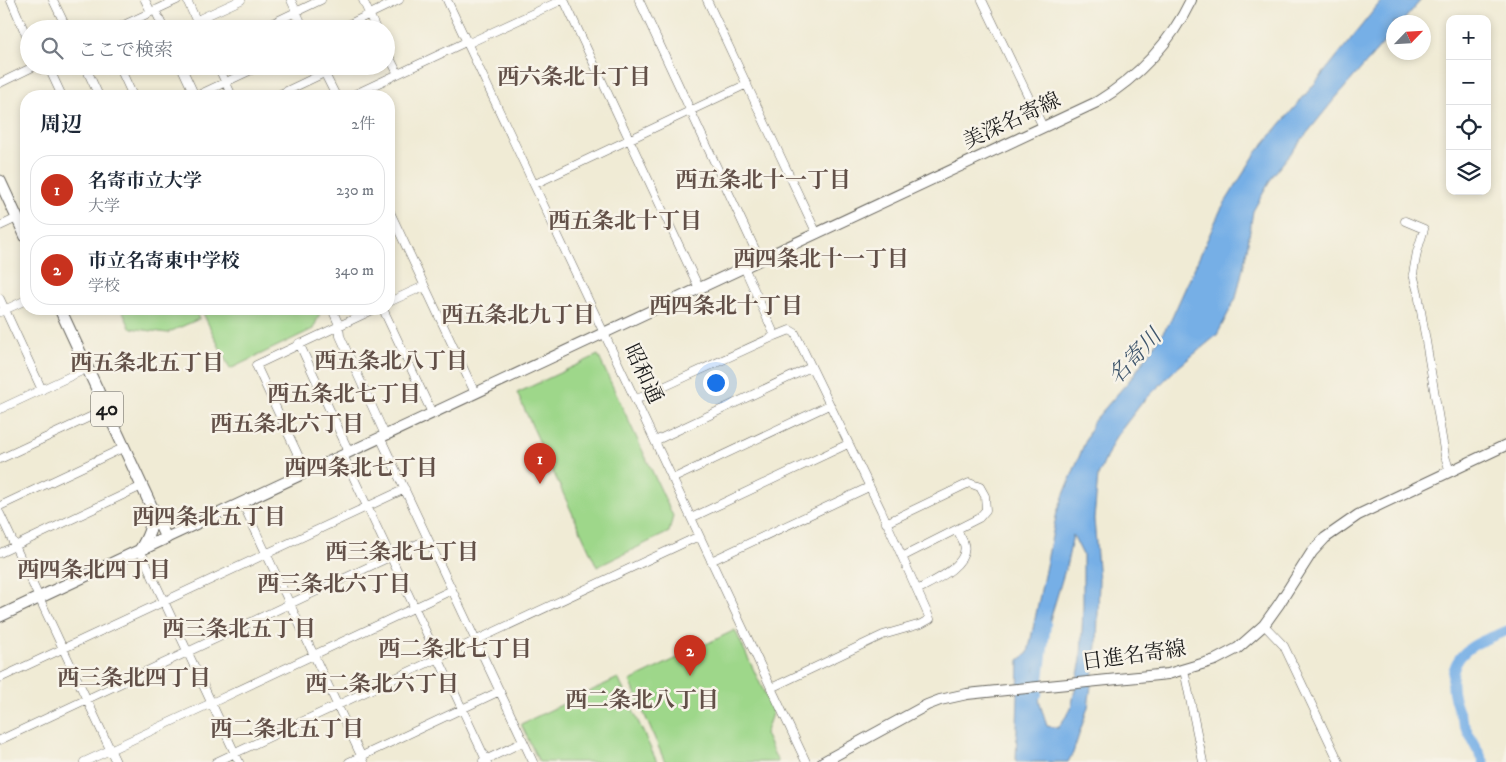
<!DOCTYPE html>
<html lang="ja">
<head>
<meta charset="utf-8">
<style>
	:root { --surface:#fff; --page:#f6f6f7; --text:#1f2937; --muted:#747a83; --line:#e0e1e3; --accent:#c8321e }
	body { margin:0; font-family:"IM FELL DW Pica","Noto Serif JP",serif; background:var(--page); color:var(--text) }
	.controls { position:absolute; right:15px; top:15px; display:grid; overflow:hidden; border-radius:10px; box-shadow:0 2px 8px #0003 }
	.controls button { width:45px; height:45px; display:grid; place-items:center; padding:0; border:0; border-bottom:1px solid var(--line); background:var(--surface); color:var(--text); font:25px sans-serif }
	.compass { position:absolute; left:1386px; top:15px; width:45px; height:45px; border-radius:50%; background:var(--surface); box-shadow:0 2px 8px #0003; rotate:65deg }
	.you { position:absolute; left:715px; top:382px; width:18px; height:18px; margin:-12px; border:4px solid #fff; border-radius:50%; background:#1a73e8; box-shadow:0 0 0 8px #1a73e833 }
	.badge { display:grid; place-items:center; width:32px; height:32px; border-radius:50%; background:var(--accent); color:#fff; font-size:16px; font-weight:700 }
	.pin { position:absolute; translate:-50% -41px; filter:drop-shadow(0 1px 2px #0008) }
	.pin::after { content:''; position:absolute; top:26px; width:18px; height:15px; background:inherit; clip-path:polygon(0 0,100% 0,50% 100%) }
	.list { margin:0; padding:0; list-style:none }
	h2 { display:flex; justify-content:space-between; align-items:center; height:65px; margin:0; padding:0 20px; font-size:21px }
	h2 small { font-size:16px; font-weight:400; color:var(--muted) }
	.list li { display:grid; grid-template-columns:32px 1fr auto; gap:15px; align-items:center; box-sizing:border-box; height:70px; margin:0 10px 10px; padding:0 10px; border:1px solid var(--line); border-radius:20px }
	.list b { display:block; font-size:19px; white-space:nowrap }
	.list p { margin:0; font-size:16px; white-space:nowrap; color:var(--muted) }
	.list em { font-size:16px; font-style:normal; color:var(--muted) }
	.icon { flex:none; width:28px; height:28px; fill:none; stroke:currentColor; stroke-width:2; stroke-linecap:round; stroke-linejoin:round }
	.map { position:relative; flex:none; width:1506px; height:762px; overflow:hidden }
	.search { position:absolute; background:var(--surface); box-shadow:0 2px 8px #0003; left:20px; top:20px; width:375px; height:55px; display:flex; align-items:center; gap:12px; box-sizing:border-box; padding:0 18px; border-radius:28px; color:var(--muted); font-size:19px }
	.panel { position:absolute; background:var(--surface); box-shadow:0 2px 8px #0003; left:20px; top:90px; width:375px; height:225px; border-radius:20px }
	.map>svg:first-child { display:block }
	.green { fill:#9ed78a; stroke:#5d7a53 }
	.water { fill:#76afe6; stroke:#496681; fill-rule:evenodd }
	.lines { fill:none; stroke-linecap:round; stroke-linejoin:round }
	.river { stroke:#76afe6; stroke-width:10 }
	.minor-casing { stroke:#66645d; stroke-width:9 }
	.major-casing { stroke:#66645d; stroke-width:12 }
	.highway-casing { stroke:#66645d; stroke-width:13 }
	.minor { stroke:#fff; stroke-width:8 }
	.major { stroke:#fff; stroke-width:10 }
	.highway { stroke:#fff; stroke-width:11 }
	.labels { text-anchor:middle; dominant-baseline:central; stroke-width:5; stroke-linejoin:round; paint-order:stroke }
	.shield { fill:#f7f3e8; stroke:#5e5c59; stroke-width:1 }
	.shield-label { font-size:20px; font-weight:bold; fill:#1c1c1c }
	.street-label { font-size:21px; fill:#1c1c1c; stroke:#f7f3e8 }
	.neighbourhood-label { font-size:22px; font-weight:bold; fill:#625048; stroke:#f7f3e8 }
	.water-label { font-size:22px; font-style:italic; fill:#40576d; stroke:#f7f3e8 }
</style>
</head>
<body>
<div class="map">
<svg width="1506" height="762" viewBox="0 0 1506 762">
	<rect width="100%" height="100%" fill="#f7f3e8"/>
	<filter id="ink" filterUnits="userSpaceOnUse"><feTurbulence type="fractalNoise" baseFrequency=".02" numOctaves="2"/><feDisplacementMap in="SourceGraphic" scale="10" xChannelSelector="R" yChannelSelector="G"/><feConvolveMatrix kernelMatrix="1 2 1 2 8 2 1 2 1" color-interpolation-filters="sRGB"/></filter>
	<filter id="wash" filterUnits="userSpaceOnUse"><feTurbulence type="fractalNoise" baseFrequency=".0096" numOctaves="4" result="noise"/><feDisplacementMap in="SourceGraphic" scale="20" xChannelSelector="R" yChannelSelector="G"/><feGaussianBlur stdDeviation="1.12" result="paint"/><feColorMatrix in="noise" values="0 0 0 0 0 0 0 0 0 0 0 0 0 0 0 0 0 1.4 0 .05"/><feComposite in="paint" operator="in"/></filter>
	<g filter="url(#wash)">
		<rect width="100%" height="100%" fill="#f0ebd5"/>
		<path class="green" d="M122 309H194L199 319 167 333 130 328Z
			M201 309H322L313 329 230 369Z
			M598 355 673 516 669 532 597 567 517 393Z
			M735 630 773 711 765 734 778 762H665L630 681Z
			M618 678 657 762H539L521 724Z"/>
		<path class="water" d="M1382 0H1421L1402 22H1394L1393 32 1333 101 1274 174 1253 211 1246 255 1236 298 1217 335 1175 370 1141 404 1115 438 1098 476 1094 519 1099 580 1097 645 1088 707 1073 753 1068 762H1016L1019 660 1028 653 1057 512 1093 422 1133 376 1170 322 1221 209 1256 153 1322 75ZM1073 535 1083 555V606L1081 660 1071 709 1058 728 1047 726 1040 704 1035 670 1067 563Z"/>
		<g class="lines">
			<path class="river" d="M1037 694 1046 624
				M1484 762C1469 733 1433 681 1465 652 1475 642 1493 637 1506 631"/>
		</g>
	</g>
	<g filter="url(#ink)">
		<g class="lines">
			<g class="minor-casing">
				<path id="minor" d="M11 0 29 42
					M53 0 67 29
					M145 0 151 12
					M187 0 200 29
					M291 0 304 29
					M363 0 376 29
					M447 0 806 762
					M564 0 699 288
					M639 0 760 260
					M707 0 817 234
					M982 0 1043 127
					M155 10 164 29
					M197 20 241 0
					M115 29 177 0
					M260 29 321 0
					M339 29 399 0
					M469 43 562 0
					M386 50 398 74
					M48 66 62 96
					M85 66 99 96
					M119 66 133 96
					M181 66 195 96
					M218 66 232 96
					M321 66 336 96
					M0 83 35 66
					M196 96 260 66
					M276 96 339 66
					M351 96 468 41
					M535 184 747 84
					M389 210 475 393
					M1405 221 1424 229 1417 252 1413 274 1418 293 1445 456 1450 472
					M0 226 17 218
					M744 267 775 336
					M0 299 42 390
					M389 302 424 286
					M332 309 339 325 340 336 385 435
					M383 309 432 413
					M0 312 26 300
					M299 343 349 452
					M635 400 775 336 790 330 795 333 881 510 930 619 921 624 883 635 771 688
					M0 409 88 368
					M380 437 533 762
					M655 441 811 367
					M343 455 487 762
					M0 459 107 409
					M306 472 256 365 375 309
					M672 479 829 405
					M242 502 364 762
					M0 506 125 447
					M0 514 116 762
					M691 518 848 444
					M886 523 969 483 980 487 985 496 986 510 979 518 902 557
					M140 550 239 762
					M0 553 142 486
					M711 561 869 487
					M917 590C932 582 970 565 964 544 963 540 959 534 957 530
					M1264 625 1284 646 1339 762
					M1184 670 1203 762
					M0 678 405 489
					M0 740 428 539
					M483 761 523 742
					M84 762 218 700 452 590
					M216 762 699 536
					M349 762 500 691"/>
			</g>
			<g class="major-casing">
				<path id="major" d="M166 538 1097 102C1138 77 1170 44 1191 0
					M823 762 927 705 940 700 967 694 1168 674 1215 660 1238 648 1264 625 1279 604 1312 552 1325 538 1358 515 1506 445"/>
			</g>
			<g class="highway-casing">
				<path id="highway" d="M0 181 26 237
					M140 550C148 537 152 527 153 512
					M0 616 166 538 60 309"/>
			</g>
			<use href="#minor" class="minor"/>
			<use href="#major" class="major"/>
			<use href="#highway" class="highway"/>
		</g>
	</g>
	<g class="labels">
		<rect class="shield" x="91" y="391.5" width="32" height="35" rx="4"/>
		<g class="shield-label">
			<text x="107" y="409">40</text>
		</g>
		<g class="street-label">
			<text transform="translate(1012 121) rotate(-25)">美深名寄線</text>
			<text transform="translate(643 374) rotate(65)">昭和通</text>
			<text transform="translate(1134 656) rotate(-8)">日進名寄線</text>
		</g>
		<g class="neighbourhood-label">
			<text x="574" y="77">西六条北十丁目</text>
			<text x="763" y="180">西五条北十一丁目</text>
			<text x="625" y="221">西五条北十丁目</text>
			<text x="821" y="259">西四条北十一丁目</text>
			<text x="726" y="306">西四条北十丁目</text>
			<text x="518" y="315">西五条北九丁目</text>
			<text x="391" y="361">西五条北八丁目</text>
			<text x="147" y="363">西五条北五丁目</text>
			<text x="344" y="394">西五条北七丁目</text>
			<text x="287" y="424">西五条北六丁目</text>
			<text x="361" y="468">西四条北七丁目</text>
			<text x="209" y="517">西四条北五丁目</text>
			<text x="402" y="552">西三条北七丁目</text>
			<text x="94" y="570">西四条北四丁目</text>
			<text x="334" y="584">西三条北六丁目</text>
			<text x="239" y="629">西三条北五丁目</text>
			<text x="455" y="649">西二条北七丁目</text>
			<text x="134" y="678">西三条北四丁目</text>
			<text x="382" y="684">西二条北六丁目</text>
			<text x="642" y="700">西二条北八丁目</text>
			<text x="287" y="729">西二条北五丁目</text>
		</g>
		<g class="water-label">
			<text transform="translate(1135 357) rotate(-47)">名寄川</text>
		</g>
	</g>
</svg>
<div class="controls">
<button>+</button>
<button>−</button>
<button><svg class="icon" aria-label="locate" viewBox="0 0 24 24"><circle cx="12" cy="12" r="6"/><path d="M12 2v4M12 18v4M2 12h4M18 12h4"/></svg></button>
<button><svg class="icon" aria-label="layers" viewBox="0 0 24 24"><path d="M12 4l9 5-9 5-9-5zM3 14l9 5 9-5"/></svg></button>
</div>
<svg class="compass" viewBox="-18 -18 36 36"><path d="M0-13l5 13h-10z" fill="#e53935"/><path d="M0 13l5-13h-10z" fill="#747a83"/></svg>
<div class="you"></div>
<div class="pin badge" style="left:540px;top:484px">1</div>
<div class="pin badge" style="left:690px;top:676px">2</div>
<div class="search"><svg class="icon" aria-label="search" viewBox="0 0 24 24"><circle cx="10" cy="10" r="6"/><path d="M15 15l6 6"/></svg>ここで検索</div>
<section class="panel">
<h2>周辺<small>2件</small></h2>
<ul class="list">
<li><span class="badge">1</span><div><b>名寄市立大学</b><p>大学</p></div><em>230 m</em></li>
<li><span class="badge">2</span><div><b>市立名寄東中学校</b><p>学校</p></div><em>340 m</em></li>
</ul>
</section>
</div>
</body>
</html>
